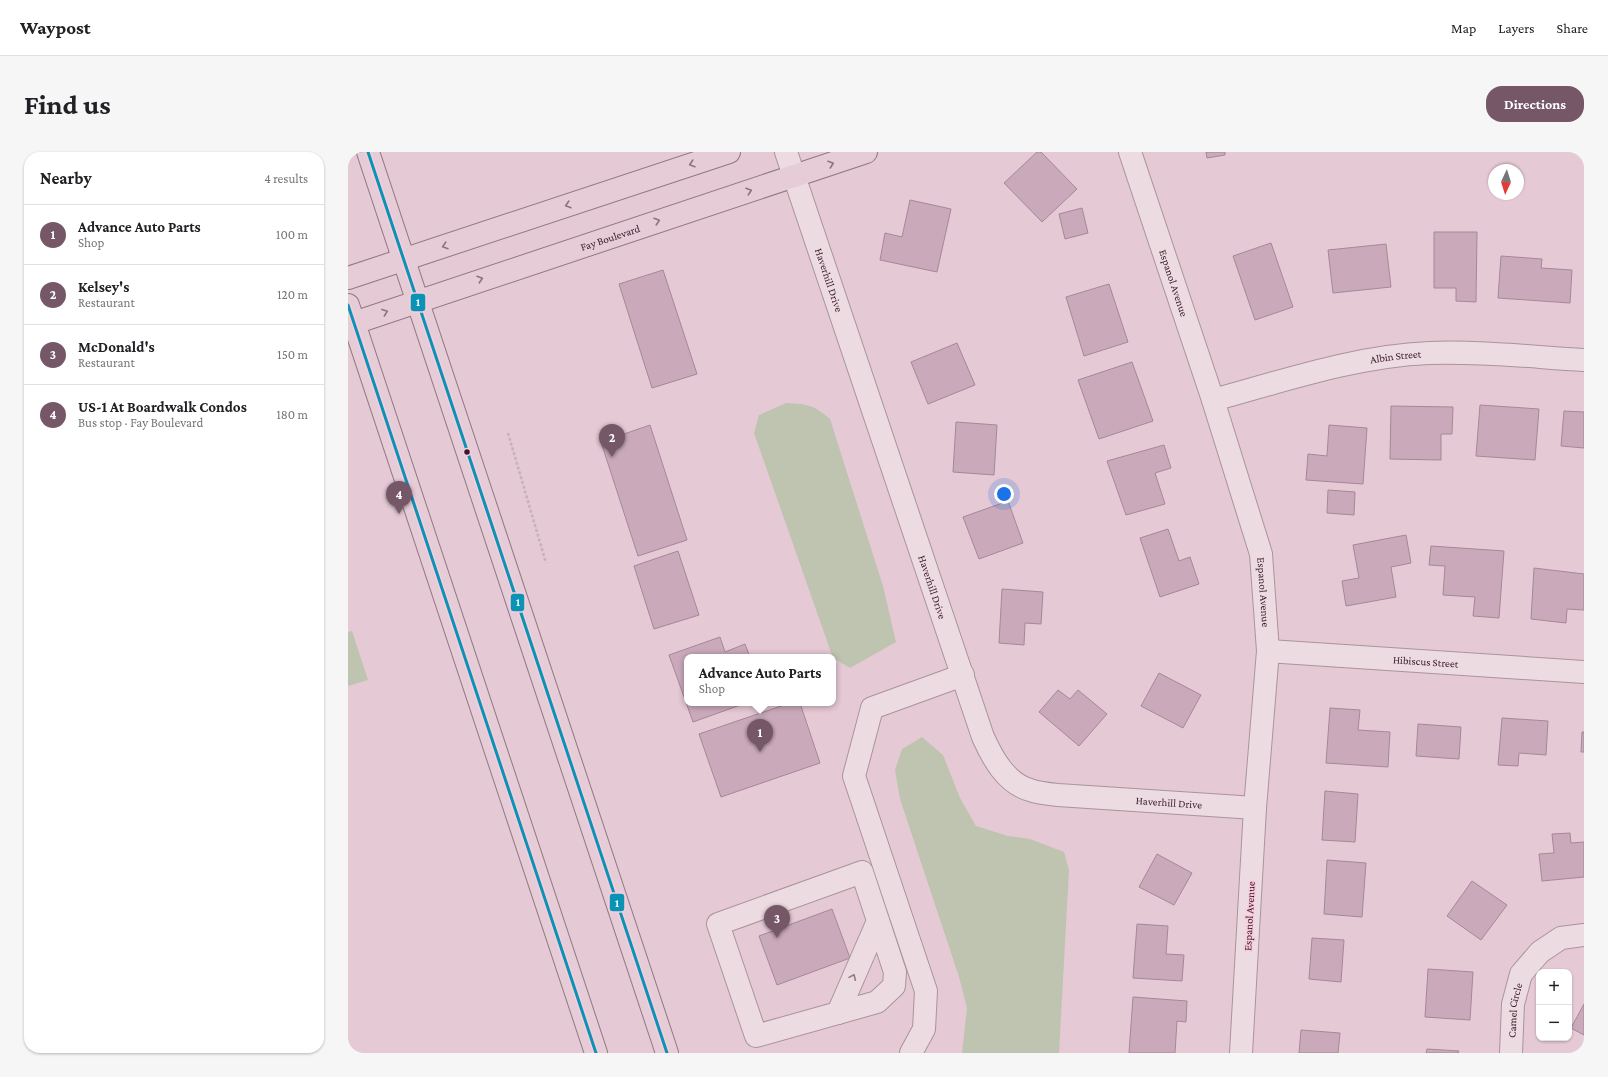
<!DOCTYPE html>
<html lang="en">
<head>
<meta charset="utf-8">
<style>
	:root { --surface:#fff; --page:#f6f6f6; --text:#202124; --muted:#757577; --line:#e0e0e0; --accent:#755767 }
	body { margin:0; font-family:"Crimson Pro",serif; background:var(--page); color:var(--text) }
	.controls { position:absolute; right:12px; bottom:12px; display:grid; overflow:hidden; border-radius:8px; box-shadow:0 1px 3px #0004 }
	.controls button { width:36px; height:36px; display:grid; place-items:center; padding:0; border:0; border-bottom:1px solid var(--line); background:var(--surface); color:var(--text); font:20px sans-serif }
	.compass { position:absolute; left:1140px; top:12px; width:36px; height:36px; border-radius:50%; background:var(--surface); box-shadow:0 1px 3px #0004; rotate:184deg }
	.you { position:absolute; left:656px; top:342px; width:14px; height:14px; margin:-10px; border:3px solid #fff; border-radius:50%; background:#1a73e8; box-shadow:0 0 0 6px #1a73e833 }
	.badge { display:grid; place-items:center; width:26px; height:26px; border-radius:50%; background:var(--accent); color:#fff; font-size:13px; font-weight:700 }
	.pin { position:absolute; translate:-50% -33px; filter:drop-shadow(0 1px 2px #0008) }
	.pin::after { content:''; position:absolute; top:21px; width:14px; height:12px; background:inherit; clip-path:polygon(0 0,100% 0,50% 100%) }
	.popup { position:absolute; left:336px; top:502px; width:152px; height:52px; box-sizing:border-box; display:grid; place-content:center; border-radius:8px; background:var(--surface); filter:drop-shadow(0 1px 3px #0005); font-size:13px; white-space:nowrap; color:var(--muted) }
	.popup b { font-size:15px; color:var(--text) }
	.popup::after { content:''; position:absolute; left:50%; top:100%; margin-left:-8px; border:8px solid transparent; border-top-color:var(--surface) }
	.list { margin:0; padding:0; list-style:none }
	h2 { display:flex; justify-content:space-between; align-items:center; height:52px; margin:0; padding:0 16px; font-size:17px }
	h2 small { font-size:13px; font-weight:400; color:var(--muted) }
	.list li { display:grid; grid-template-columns:26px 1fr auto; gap:12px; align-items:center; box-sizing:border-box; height:60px; padding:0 16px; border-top:1px solid var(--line) }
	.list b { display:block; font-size:15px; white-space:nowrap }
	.list p { margin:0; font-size:13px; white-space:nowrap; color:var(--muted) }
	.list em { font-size:13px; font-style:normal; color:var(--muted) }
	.map { position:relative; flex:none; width:1236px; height:901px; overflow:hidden; border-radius:16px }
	header { display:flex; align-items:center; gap:24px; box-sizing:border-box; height:56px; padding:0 20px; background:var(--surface); border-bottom:1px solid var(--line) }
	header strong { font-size:19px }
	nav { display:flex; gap:22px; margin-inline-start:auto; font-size:14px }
	.intro { display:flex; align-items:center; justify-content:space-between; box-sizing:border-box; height:96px; padding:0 24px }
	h1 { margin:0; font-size:28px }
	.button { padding:10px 18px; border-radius:16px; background:var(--accent); color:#fff; font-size:14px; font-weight:700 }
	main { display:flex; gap:24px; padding:0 24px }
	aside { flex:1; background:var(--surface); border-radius:16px; box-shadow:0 1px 3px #0004 }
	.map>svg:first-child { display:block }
	.water { fill:#bec4b0 }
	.building { fill:#caa9bb; stroke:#a58898 }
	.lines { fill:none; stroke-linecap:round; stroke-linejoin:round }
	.minor-casing { stroke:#aa939d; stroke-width:24 }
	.major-casing { stroke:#8f7984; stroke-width:24 }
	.path { stroke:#c5b2ba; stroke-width:2.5; stroke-dasharray:3 2; stroke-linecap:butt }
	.minor { stroke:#eddbe2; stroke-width:22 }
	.major { stroke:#e5ccd6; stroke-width:22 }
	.bus-1-casing { stroke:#f9ccdc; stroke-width:6 }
	.bus-1 { stroke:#0994b6; stroke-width:3 }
	.oneway { stroke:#8f7381 }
	.oneway2 { stroke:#937a87 }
	.bus-dot { fill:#391a2c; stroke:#f9ccdc; stroke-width:1.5 }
	.labels { text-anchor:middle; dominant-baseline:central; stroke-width:3; stroke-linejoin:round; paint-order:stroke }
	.street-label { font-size:11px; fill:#391a2c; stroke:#f9ccdc }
	.line-badge { stroke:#f9ccdc; stroke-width:1.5 }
	.badge-label { font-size:11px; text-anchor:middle; font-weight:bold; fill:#fff }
</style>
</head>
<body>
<header>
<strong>Waypost</strong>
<nav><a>Map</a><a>Layers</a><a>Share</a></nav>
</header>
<div class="intro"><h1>Find us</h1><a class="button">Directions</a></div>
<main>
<aside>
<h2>Nearby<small>4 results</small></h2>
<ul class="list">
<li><span class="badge">1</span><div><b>Advance Auto Parts</b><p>Shop</p></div><em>100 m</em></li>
<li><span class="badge">2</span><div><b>Kelsey's</b><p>Restaurant</p></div><em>120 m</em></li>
<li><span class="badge">3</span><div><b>McDonald's</b><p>Restaurant</p></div><em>150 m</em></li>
<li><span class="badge">4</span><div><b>US-1 At Boardwalk Condos</b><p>Bus stop · Fay Boulevard</p></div><em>180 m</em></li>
</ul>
</aside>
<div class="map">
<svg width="1236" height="901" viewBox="0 0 1236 901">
	<rect width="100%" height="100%" fill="#e5c9d4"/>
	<path class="water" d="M438 251C460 252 466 253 482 267L535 434 548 490 502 516 485 506 406 281 411 263Z
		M4 479 20 528 0 534V480Z
		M574 585 595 603 612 646 628 674 660 684 682 687 716 700 721 718 711 901H614L619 856 611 825 552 647 547 618 554 597Z"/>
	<path class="building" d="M689 0H693L729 37 694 70 656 31Z
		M858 0H877V3L859 6Z
		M562 48 603 57 589 120 532 108 537 81 554 85Z
		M734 56 740 81 717 87 711 62Z
		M1086 80H1129L1128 150 1108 149V136H1086Z
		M923 91 945 155 907 168 885 104Z
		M1038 92 1043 135 985 141 980 98Z
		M1153 104 1194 107 1193 116 1224 118 1222 151 1150 146Z
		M315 118 349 222 304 236 271 132Z
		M761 132 780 190 736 204 718 145Z
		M609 191 627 233 580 252 563 210Z
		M784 210 805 269 751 287 730 228Z
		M1132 253 1191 257 1187 308 1128 304Z
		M1043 254 1105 255 1104 282H1093V308L1042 307Z
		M1216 259 1236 260V296L1213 294Z
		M608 270 649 273 646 323 605 320Z
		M302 273 339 388 290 404 253 290Z
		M981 273 1019 276 1015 332 958 328 960 302 979 304Z
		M816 293 823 316 807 321 817 352 778 363 759 309Z
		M980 338 1007 340 1006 363 979 361Z
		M660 349 675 391 631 407 615 365Z
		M820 377 831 409 842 405 851 432 812 445 792 386Z
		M1058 383 1063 411 1043 415 1048 445 998 454 994 429 1011 426 1005 393Z
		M1083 394 1156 399 1151 466 1125 464 1127 445 1095 443 1097 414 1081 413Z
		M330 399 351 463 306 477 286 414Z
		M1186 416 1236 422V458L1219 457 1218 471 1183 467Z
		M654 437 695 440 693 472 677 471 676 493 651 491Z
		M372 485 377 500 397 492 402 505H339V551H398L345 570 321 503Z
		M811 521 853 543 835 576 793 554Z
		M710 538 722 547 730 538 759 562 731 594 691 560Z
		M442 551H452L472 611 373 645 351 582Z
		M982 556 1012 558 1010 578 1042 580 1040 615 978 611Z
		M1154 566 1200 569 1198 603 1171 601 1170 614 1150 613Z
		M1070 572 1113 575 1111 607 1068 604Z
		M1234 580H1236V600H1233Z
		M977 639 1010 642 1007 690 974 688Z
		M1222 681 1223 691 1236 690V725L1194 729 1191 702 1206 701 1204 682Z
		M809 702 844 721 826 753 791 735Z
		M979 708 1018 711 1014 765 976 762Z
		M1124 729 1159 753 1133 788 1099 764Z
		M484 757 502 806 429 833 411 784Z
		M789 772 820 774 818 802 836 803 834 829 785 826Z
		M964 786 996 788 993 830 961 827Z
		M1080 817 1125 820 1122 868 1077 865Z
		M785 845 839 849 838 870 829 869 827 901H781Z
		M1236 852V883L1223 876Z
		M953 878 992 881 990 901H951Z
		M1079 897 1111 899 1110 901H1078Z"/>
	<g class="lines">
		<g class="minor-casing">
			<g id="minor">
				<path id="s1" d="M438 0 635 585C645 607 658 631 682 638 690 641 700 642 710 643L907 656"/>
				<path id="s2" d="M782 0 865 248 913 402 920 499 907 656 893 901"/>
				<path id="s3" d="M865 248C935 229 1008 204 1081 201 1132 199 1185 205 1236 208"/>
				<path id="s4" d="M920 499 1236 520"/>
				<path d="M514 720 547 820 546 834 529 850 408 884 370 772Z"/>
				<path d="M490 861 530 769"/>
				<path d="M563 901 576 877 578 839 506 624 524 556 615 523"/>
				<path id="s5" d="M1163 901 1165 852 1173 822 1192 800 1213 786 1236 783"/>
			</g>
		</g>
		<g class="major-casing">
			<g id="major">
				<path d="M20 0 319 901"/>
				<path d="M0 126 381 0"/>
				<path d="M0 153 248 901"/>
				<path id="s6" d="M6 171 518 0"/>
			</g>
		</g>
		<path class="path" d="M160 281 198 411"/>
		<use href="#minor" class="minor"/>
		<use href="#major" class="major"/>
		<g class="bus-1-casing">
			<path id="bus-1" d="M20 0 319 901
				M0 153 248 901"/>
		</g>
		<use href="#bus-1" class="bus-1"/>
	</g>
	<defs><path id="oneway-chevron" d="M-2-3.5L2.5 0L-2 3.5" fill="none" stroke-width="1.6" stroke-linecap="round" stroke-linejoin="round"/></defs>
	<g class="oneway">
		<use href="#oneway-chevron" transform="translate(344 12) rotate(162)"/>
		<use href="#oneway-chevron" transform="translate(483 12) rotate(-19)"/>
		<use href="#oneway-chevron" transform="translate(401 39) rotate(-18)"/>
		<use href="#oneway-chevron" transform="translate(220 53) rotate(162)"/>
		<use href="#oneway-chevron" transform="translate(309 69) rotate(-18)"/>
		<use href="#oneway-chevron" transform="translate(97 94) rotate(162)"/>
		<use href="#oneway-chevron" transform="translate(132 127) rotate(-18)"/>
		<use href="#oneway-chevron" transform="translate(37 160) rotate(-20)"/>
	</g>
	<use class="oneway2" href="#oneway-chevron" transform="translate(505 825) rotate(-66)"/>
	<circle class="bus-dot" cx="119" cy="300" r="3.5"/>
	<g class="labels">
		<g class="street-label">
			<text stroke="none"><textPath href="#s6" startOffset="270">Fay Boulevard</textPath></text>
			<text stroke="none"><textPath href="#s1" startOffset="135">Haverhill Drive</textPath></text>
			<text stroke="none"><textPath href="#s2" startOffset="138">Espanol Avenue</textPath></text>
			<text stroke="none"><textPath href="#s3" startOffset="188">Albin Street</textPath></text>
			<text stroke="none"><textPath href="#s1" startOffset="459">Haverhill Drive</textPath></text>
			<text stroke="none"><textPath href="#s2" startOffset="461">Espanol Avenue</textPath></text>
			<text stroke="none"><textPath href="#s4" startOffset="158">Hibiscus Street</textPath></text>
			<text stroke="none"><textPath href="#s1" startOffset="830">Haverhill Drive</textPath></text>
			<text transform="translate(901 764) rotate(-87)">Espanol Avenue</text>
			<text stroke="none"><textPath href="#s5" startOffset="43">Camel Circle</textPath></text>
		</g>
	</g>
	<g class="line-badge">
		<rect x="62" y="141" width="16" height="19" rx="4" fill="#0994b6"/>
		<rect x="162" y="441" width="15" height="19" rx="4" fill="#0994b6"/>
		<rect x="261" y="741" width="16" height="19" rx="4" fill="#0994b6"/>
	</g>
	<g class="badge-label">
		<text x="70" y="154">1</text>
		<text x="170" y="454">1</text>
		<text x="269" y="755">1</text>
	</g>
</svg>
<div class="controls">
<button>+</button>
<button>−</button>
</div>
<svg class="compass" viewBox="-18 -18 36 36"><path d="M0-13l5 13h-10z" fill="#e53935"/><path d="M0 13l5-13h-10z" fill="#757577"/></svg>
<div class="you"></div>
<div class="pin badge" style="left:412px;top:600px">1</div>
<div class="popup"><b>Advance Auto Parts</b>Shop</div>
<div class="pin badge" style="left:264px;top:305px">2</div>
<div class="pin badge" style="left:429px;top:786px">3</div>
<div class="pin badge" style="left:51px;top:362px">4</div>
</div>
</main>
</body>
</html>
